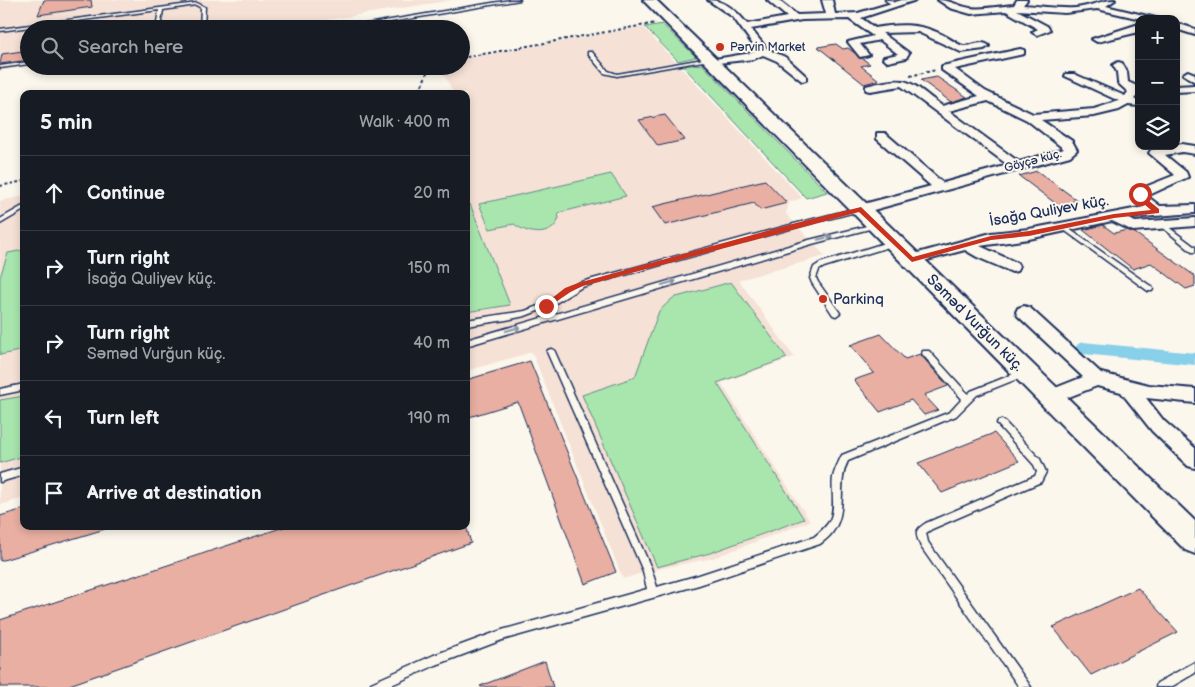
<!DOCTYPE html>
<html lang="en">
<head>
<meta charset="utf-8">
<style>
	:root { --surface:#171b24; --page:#20242c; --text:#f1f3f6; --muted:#9ea1a6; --line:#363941 }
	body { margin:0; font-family:"Balsamiq Sans",sans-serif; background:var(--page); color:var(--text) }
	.controls { position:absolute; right:15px; top:15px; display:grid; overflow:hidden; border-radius:10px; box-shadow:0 2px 8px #0003 }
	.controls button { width:45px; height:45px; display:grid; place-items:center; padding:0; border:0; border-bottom:1px solid var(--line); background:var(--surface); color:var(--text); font:25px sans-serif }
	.stop { position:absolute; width:15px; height:15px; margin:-11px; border:4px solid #c8321e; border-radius:50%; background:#fff }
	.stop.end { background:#c8321e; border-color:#fff; box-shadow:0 1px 5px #0008 }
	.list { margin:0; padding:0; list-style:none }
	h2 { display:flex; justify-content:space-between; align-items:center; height:65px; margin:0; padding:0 20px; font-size:21px }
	h2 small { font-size:16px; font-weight:400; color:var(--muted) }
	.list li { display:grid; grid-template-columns:32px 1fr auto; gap:15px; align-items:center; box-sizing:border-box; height:75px; padding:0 20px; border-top:1px solid var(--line) }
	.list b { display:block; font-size:19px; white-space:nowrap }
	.list p { margin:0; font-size:16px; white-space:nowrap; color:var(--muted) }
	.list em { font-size:16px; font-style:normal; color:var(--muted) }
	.icon { flex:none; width:28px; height:28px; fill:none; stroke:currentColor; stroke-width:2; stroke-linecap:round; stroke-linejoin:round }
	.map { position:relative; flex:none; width:1195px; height:687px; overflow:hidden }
	.search { position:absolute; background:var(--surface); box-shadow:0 2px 8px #0003; left:20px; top:20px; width:450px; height:55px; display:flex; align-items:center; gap:12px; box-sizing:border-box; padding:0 18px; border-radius:28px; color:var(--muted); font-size:19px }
	.panel { position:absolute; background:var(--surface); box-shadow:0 2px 8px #0003; left:20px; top:90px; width:450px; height:440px; border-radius:10px }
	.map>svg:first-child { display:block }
	.built { fill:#f5e1d6 }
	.green { fill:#a8e6ad; stroke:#628a86 }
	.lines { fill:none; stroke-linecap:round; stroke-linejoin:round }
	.canal { fill:#88cfe9; fill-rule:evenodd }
	.building { fill:#e8afa2; stroke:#1b2f5e }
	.service-casing { stroke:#1b2f5e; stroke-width:3 }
	.minor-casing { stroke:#1b2f5e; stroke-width:4 }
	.secondary-casing { stroke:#1b2f5e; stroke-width:4 }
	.path { stroke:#1b2f5e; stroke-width:2; stroke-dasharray:3 2.5; stroke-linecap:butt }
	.service { fill:#fbf7ec; fill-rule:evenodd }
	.minor { fill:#fbf7ec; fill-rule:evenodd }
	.secondary { fill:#fbf7ec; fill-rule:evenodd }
	.oneway { stroke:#8b93a5 }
	.route { fill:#c8321e }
	.poi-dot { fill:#c8321e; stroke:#fbf7ec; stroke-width:2 }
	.labels { text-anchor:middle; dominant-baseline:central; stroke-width:4; stroke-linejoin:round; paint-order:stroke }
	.far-poi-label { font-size:12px; fill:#1b2f5e; stroke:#fbf7ec; text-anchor:start }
	.far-street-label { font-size:12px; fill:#1b2f5e; stroke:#fbf7ec }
	.street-label { font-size:15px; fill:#1b2f5e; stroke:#fbf7ec }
	.poi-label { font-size:15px; fill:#1b2f5e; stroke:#fbf7ec; text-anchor:start }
</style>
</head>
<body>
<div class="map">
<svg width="1195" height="687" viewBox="0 0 1195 687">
	<rect width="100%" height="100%" fill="#fbf7ec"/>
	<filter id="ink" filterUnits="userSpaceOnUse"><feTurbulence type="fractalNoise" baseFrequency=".02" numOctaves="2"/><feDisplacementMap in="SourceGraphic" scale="10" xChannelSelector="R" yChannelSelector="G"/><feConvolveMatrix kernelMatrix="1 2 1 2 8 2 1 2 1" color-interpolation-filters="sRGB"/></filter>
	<g filter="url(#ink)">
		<path class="built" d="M0 0H453L269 29H29L30 66 0 71Z
			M643 27 802 198 789 202 786 214 825 256 739 280 794 357 721 383 810 521 713 558 648 571 623 579 532 352 466 371V94H454L440 66H461V59Z
			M24 196V498L0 505V201Z"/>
		<path class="green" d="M663 24V25L696 57 678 61 645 27Z
			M702 64 827 192 806 198 683 66Z
			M611 174 626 196 558 213 559 218C552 239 527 234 514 224L490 229 479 204Z
			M470 204 510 305 466 312V205Z
			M24 250V350L0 355V277L8 253Z
			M731 282 787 358 717 383 804 519 710 553 657 567 582 395 635 377 659 311 673 298Z
			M24 396V456L0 463V400Z"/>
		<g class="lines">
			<path class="canal" d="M1083 342 1195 353V365L1083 354 1078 352 1075 348 1078 344Z"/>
		</g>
		<path class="building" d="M44 0H91L92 7 38 15Z
			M836 44 843 49 848 48 870 64 861 66 879 80 864 84 818 47Z
			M29 50V60L0 64 2 54Z
			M937 77 967 97 951 102 921 80Z
			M665 115 685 140 658 146 639 120Z
			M1037 171 1077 200 1059 206 1019 176Z
			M765 180 787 203 760 210 754 203 665 225 652 207Z
			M1103 225 1114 233 1127 230 1135 233 1195 276V286L1186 289 1151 263 1133 269 1083 230Z
			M881 334 905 359 920 354 948 386 924 395 938 410 924 415 911 400 880 412 854 380 874 373 850 345Z
			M530 361 616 572 585 584 518 402 466 418V380Z
			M994 433 1019 461 942 493 918 463Z
			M24 509V526H105V529L0 561V516Z
			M287 526H466L471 543 64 687H0V620Z
			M1138 588 1178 632 1091 675 1053 627Z
			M545 661 553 687H481L480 686Z"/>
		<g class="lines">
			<g class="service-casing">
				<path id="service" d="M510 0H520L349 29H337Z
					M885 0H890L897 5 894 6Z
					M197 3 205 7 204 29H200L201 8 196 5 163 10 160 29H156L159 10 0 31V29Z
					M588 52H592L608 71 617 74 709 58 711 59 709 60 617 76 604 73 588 54Z
					M29 62V64L0 68V66Z
					M96 66H108L96 68Z
					M24 206V210L0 224V219L21 207Z
					M861 207 863 208V210L797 227 582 287 551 306 525 316 506 320 466 326V320L525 311 546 303 578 283 794 224Z
					M1163 223 1195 247V252H1192L1161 226V224Z
					M875 224 878 226 877 227 812 244 466 346V340L809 240Z
					M1062 224 1152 287 1153 289 1152 291H1148L1060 227 1059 226Z
					M891 241H893L896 243 895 245 824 267 819 270 816 278 818 282 840 313 836 316 833 315 812 283 810 278 814 267 820 263Z
					M551 349 554 350 555 352 651 568 657 587 699 575 814 537C820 532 826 527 830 520 836 507 831 491 833 477 835 469 838 463 842 455L950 412 962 399 923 355 922 353 923 351H929L968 394 971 391 1021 371H1027L1028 373 1027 375 977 395 956 416 848 461C836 484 849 511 832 533 829 537 824 541 820 544L699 585 502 640 436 665 387 687H370L371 683 434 655 502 630 647 589 643 571 547 352 548 350Z
					M24 384V390L0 395V389Z
					M1001 420 1004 421 1040 459 1046 472 1041 482 932 529 926 533 928 542 1031 687H1019L921 547C916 534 913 531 926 523L1035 476 1037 472 1034 465 998 425 997 423 998 421Z
					M24 467V475L0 482V474Z
					M1195 662V673L1171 687H1156L1157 683Z"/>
			</g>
			<g class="minor-casing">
				<path id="minor" d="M708 0C725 0 737 11 747 24L787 17 767 0H778L797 15 826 14 822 0H832L835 14 858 13 902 0H916L861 18 875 28C897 24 918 23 939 33 947 36 956 44 963 46 972 47 982 39 989 46L984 49 961 52 918 32 882 33 909 53 906 58 888 62 883 59 884 57 898 54 880 40 860 44 869 55 860 57 848 42 873 36 849 19 802 20 751 29 767 49 785 57 806 76V80L802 81 777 61 763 55 754 59 709 64V60L751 53 757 50 733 17Z
					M938 0C950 0 958 6 970 8 984 10 1000 6 1014 5L1017 0H1027L1023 5C1041 6 1058 9 1076 8 1089 7 1101 0 1115 0L1106 6 1160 19H1141L1097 9 1065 13 1017 10 1047 26 1050 30 1037 35 1032 32 1038 29 1006 11 971 14 950 8Z
					M1176 23 1195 29V35L1176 29Z
					M1139 24V32L1097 42 1092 39Z
					M1020 49 1024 50V54L955 69 985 91 1033 114 1094 109 1119 101 1065 76 1066 74H1074L1125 96 1128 92 1118 83 1117 72 1113 65 1118 62 1122 63 1127 72 1128 82 1139 87V94L1134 99 1139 102V106L1128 105 1119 110 1094 116 1041 120 1072 141 1077 150 1070 156 866 212H856L854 209 856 206 931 186 877 139V133H885L943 183 1008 165 901 86 870 91 866 90V86C910 75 907 80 942 106L979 96 942 70V66ZM988 101 1027 120 1064 149 1019 162 949 111Z
					M1188 71 1195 74V82L1183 74Z
					M1195 85V91L1176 92V86Z
					M1182 144 1195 146V154L1182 152 1165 155 1186 172 1188 177 1147 196 1160 206 1195 205V213L1128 218 1135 222 1195 218V226L1133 231 1112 221 1029 239 980 246 1017 263 1019 267 1017 271 1012 272 977 257 965 250 912 264 905 259 907 256 991 233 1029 229 1144 207 1133 197 1135 191 1175 175 1149 153 1151 150Z
					M1024 306 1030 308 1101 373 1149 385 1195 389V403L1146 398 1164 421 1195 448V468L1188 466 1152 431 1121 392 1097 386 1051 404 1045 402 1042 397 1045 392 1083 377 1018 316 1016 312 1018 308Z"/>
			</g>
			<g class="secondary-casing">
				<path id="secondary" d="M643 0H656L1195 521V554L1185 550Z"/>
			</g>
			<path class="path" d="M461 58 656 23
				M910 76 936 70
				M416 94 420 90 430 66
				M0 186 24 181"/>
			<use href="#service" class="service"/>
			<use href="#minor" class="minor"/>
			<use href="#secondary" class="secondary"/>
		</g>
		<defs><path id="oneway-shaft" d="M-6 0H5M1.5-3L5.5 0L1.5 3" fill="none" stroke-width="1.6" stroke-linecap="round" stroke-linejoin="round" transform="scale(1.25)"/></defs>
		<g class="oneway">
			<use href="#oneway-shaft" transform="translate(825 238) rotate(-14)"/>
			<use href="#oneway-shaft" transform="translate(669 283) rotate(-16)"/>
			<use href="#oneway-shaft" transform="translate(513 329) rotate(-16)"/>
		</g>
	</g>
	<path class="route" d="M1138 192H1142L1143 196 1159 209V213L1114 218 1029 236 991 240 912 262 859 212 583 286 570 292 549 307 542 306 565 288 578 283 796 223 861 207 913 257 991 236 1029 231 1114 214 1151 210 1137 198Z"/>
	<g class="poi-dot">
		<circle cx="720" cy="47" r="5"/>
		<circle cx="823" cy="299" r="5"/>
	</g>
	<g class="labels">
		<g class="far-poi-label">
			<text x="730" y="47">Pərvin Market</text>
		</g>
		<g class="far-street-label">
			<text transform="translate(1033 161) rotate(-15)">Göyçə küç.</text>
		</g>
		<g class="street-label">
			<text transform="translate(1049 211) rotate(-10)">İsağa Quliyev küç.</text>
			<text transform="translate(975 323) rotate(45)">Səməd Vurğun küç.</text>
		</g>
		<g class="poi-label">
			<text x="833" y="299">Parkinq</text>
		</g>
	</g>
</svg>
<div class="controls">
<button>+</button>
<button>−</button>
<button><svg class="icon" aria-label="layers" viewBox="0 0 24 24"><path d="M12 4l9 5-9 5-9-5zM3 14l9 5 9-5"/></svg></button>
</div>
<div class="stop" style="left:1140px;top:194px"></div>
<div class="stop end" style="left:546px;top:306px"></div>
<div class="search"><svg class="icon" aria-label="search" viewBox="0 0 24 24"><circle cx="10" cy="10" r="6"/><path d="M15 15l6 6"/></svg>Search here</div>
<section class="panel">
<h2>5 min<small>Walk · 400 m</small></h2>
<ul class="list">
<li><svg class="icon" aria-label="ahead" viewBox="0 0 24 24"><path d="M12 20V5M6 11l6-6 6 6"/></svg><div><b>Continue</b></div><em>20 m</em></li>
<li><svg class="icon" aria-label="right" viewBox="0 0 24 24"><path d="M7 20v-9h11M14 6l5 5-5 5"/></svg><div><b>Turn right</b><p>İsağa Quliyev küç.</p></div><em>150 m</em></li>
<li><svg class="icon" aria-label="right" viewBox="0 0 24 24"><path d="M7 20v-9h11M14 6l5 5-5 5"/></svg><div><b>Turn right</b><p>Səməd Vurğun küç.</p></div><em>40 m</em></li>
<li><svg class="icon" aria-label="left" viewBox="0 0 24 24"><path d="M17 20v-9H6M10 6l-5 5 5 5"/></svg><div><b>Turn left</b></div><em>190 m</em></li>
<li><svg class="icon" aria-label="arrive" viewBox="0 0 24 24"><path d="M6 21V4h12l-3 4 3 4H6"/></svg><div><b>Arrive at destination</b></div></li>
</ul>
</section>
</div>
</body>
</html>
